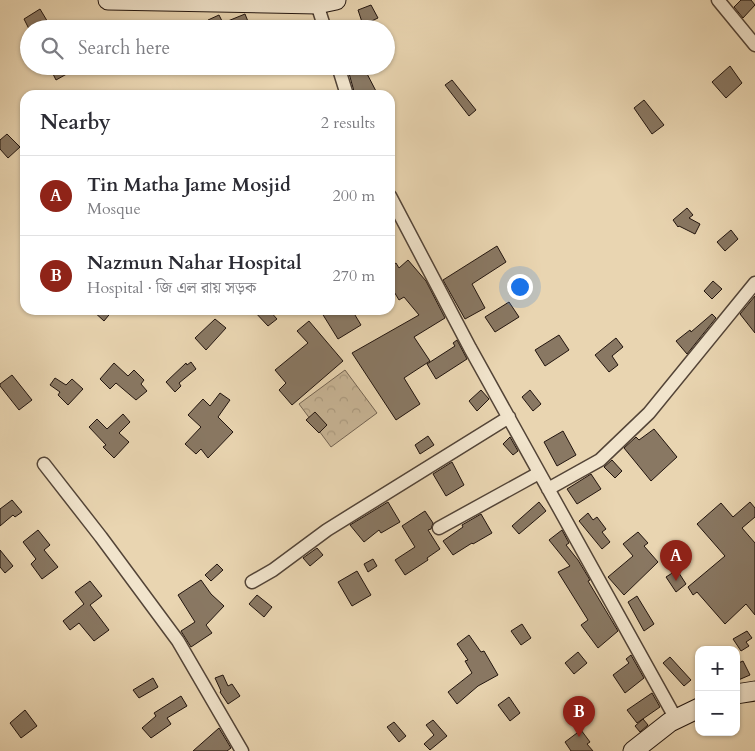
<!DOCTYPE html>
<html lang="en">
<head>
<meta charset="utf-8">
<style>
	:root { --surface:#fff; --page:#f7f7f7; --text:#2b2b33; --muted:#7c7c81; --line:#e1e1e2; --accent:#8f2418 }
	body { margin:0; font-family:Cardo,"Noto Serif Bengali",serif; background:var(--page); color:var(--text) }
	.controls { position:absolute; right:15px; bottom:15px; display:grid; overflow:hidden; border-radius:10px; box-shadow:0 1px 4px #0004 }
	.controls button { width:45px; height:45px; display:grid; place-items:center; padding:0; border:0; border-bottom:1px solid var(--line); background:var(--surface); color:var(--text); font:25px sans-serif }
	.you { position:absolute; left:519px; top:286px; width:18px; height:18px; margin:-12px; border:4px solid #fff; border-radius:50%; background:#1a73e8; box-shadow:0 0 0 8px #1a73e833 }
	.badge { display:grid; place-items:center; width:32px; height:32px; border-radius:50%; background:var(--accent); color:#fff; font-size:16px; font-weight:700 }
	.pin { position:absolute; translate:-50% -41px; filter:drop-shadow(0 1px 2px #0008) }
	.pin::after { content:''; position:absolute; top:26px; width:18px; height:15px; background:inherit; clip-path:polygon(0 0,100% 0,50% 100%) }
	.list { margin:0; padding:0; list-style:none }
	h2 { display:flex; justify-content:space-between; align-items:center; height:65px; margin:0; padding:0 20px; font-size:21px }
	h2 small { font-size:16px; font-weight:400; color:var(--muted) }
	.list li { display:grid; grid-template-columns:32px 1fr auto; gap:15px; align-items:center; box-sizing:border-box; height:80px; padding:0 20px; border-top:1px solid var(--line) }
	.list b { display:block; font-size:19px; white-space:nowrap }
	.list p { margin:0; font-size:16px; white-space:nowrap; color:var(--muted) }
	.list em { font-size:16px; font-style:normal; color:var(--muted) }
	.icon { flex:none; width:28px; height:28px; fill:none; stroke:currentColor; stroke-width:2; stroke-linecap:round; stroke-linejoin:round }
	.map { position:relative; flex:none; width:755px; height:751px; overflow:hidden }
	.search { position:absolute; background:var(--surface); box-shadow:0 1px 4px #0004; left:20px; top:20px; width:375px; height:55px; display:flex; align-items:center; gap:12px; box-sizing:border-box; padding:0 18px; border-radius:28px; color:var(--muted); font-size:19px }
	.panel { position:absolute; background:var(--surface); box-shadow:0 1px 4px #0004; left:20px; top:90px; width:375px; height:225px; border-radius:15px }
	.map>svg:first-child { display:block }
	.park { fill:url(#park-crowns); stroke:#746452 }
	.building { fill:#897863; stroke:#21140e }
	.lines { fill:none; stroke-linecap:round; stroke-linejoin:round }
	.street-casing { stroke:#534437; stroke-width:15 }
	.secondary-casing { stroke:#21140e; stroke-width:21 }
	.street { stroke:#f1e4cc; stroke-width:12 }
	.secondary { stroke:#f1e4cc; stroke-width:19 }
</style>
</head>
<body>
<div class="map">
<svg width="755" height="751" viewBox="0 0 755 751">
	<defs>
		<pattern id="park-crowns" width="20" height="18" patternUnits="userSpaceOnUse" patternTransform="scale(1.25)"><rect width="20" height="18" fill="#c7b495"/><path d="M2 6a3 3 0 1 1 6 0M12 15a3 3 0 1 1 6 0" fill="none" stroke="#ab9a7f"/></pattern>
	</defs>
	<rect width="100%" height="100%" fill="#e9d5b1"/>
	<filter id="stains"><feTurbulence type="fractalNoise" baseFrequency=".004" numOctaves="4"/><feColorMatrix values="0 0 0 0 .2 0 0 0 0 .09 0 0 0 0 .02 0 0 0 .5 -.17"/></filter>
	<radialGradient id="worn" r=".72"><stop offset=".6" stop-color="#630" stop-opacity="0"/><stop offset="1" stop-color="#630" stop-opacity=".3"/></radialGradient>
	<path class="park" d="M345 370 377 413 331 447 299 404Z"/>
	<path class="building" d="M741 0H751L755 5 743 18 734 7Z
		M371 5 378 18 363 25 358 10Z
		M40 9 52 29H29L24 19Z
		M245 14 251 29H211L208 20 219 15 223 23Z
		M49 66H81L56 80Z
		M347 66H363L378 95H355Z
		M730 66 742 83 726 98 712 82Z
		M452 80 476 110 469 116 445 85Z
		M644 100 664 125 652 134 634 108Z
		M7 134 20 147 8 158 0 149V140Z
		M687 208 693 215 689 218 700 224 695 234 679 226 678 227 673 220Z
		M731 230 738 239 725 251 717 242Z
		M497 246 506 262 472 284 485 308 465 319 443 280Z
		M408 260 426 281 445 318 414 337 430 361 404 378 420 404 396 420 352 353 419 315 404 297 399 300 390 285V267L396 263 399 268Z
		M713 281 722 289 712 299 704 291Z
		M755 296V333L740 314Z
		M509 302 519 317 495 332 485 317Z
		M92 310H113L104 321Z
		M253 310H269L277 319 268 326Z
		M320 310H352L361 325 338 339Z
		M712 314 716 318 687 354 676 341 690 330 691 332Z
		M215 319 226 328 206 350 195 338Z
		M309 321 343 361 292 405 279 390 286 383 275 370 308 343 297 331Z
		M559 335 569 350 545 366 535 350Z
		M616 338 623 347 612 356 618 365 609 372 595 355Z
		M457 340 467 359 436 379 427 364 455 346 453 343Z
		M191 362 196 369 179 383 181 386 175 392 166 382 186 363 187 365Z
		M114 363 128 376 134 370 144 380 141 384 147 391 136 400 116 383 110 389 100 379Z
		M12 375 32 400 19 410 0 386V384Z
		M55 378 66 385 72 379 83 389 68 405 58 395 60 392 50 385Z
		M481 390 489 399 477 411 469 401Z
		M530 390 541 404 533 411 522 397Z
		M220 393 230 400 218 417 233 432 208 458 201 449 196 454 185 444 201 427 188 415 203 399 210 406Z
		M315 412 327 425 319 433 306 420Z
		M123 414 130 422 119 433 129 442 114 458 103 447 106 445 89 427 97 419 107 429Z
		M654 429 677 457 651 481 624 448 636 437 639 440Z
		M563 431 576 455 557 466 544 442Z
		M428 436 434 445 420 454 415 445Z
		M510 437 518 451 513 455 503 444Z
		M612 460 622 471 615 478 604 467Z
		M452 462 464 485 446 496 433 474Z
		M591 474 601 489 577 504 567 489Z
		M12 500 22 512 15 517 13 515 0 526V509Z
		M388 502 400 522 381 533 379 530 364 542 350 525Z
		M539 502 546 511 519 534 512 526Z
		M750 502 755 508V517L742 528 755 543V615L746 604 725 624 697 592 693 595 688 587 725 556 697 524 721 503 733 517Z
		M425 511 433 523 431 529 428 530 440 549 427 558 428 560 405 575 395 560 415 547 402 526Z
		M588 513 593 520 597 517 606 529 602 532 610 542 602 549 579 521Z
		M481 514 492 533 473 544 472 543 453 555 443 541 463 527 462 525Z
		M38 530 50 545 44 550 58 567 42 579 31 564 36 559 23 542Z
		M562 530 569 543 566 545 578 560 590 580 588 581 618 631 598 648 581 625 588 620 558 572 570 566 549 540Z
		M638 532 648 543 644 546 658 562 624 595 608 577 633 556 623 544Z
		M317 548 323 555 310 566 303 558Z
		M0 550 13 566 5 573 0 567Z
		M373 559 377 566 368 572 364 564Z
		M217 564 223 570 211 581 205 575Z
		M677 570 686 584 676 592 666 577Z
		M357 571 371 595 352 606 338 582Z
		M201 580 211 594 224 606 206 625 212 633 191 647 181 631 195 622 178 595Z
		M90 581 102 596 90 605 109 630 94 641 79 623 70 630 63 621 84 604 75 592Z
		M257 595 272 607 264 617 249 604Z
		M637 596 654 624 644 631 628 602Z
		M522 624 531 638 521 645 511 631Z
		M747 631 752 638 746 642 749 646 741 651 733 639Z
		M469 635 481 652 484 651 498 675 478 686 457 704 448 692 472 673 465 661 468 660 457 644Z
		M578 652 587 663 574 674 565 663Z
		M631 655 644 678 625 693 613 675 629 663 626 659Z
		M670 657 691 680 684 686 663 663Z
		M743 661 750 675 736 681V664Z
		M223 675 228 686 232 684 240 696 228 704 220 692 221 691 215 678Z
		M153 678 158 687 139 698 133 690Z
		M652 693 660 707 637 723 627 710Z
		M181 696 187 706 167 718 171 724 151 738 142 728 156 716 154 713Z
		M509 697 520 713 510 721 498 705Z
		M25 710 37 726 21 738 10 723Z
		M643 719 648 725 640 732 635 726Z
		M433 720 447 736 430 750 424 744 434 735 426 725Z
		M394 722 406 736 399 742 387 727Z
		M219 728 231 748 227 751H193Z
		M581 730 590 742 587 744 593 751H571L565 742Z"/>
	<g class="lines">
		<g class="street-casing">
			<path id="street" d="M313 0 317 4 325 29
				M718 0 755 45
				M338 66 347 95
				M390 196 470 348 676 719
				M44 464 101 537 178 641 242 751
				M548 489 600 460 649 413 755 283
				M439 528 539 473
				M252 582 273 570 327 530 509 417"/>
		</g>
		<g class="secondary-casing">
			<path id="secondary" d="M108 0 317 4 336 0
				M736 694 755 691
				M633 751 670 722 699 708"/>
		</g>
		<use href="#street" class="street"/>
		<use href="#secondary" class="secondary"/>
	</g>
	<rect width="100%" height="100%" filter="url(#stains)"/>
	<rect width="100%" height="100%" fill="url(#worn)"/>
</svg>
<div class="controls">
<button>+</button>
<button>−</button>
</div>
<div class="you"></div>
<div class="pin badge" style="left:676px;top:581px">A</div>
<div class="pin badge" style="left:579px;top:737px">B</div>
<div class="search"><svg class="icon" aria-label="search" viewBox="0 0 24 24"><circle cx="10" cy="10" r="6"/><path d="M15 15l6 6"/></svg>Search here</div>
<section class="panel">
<h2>Nearby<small>2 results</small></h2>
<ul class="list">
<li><span class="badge">A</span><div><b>Tin Matha Jame Mosjid</b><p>Mosque</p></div><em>200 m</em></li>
<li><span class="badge">B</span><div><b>Nazmun Nahar Hospital</b><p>Hospital · জি এল রায় সড়ক</p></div><em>270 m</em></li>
</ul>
</section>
</div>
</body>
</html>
